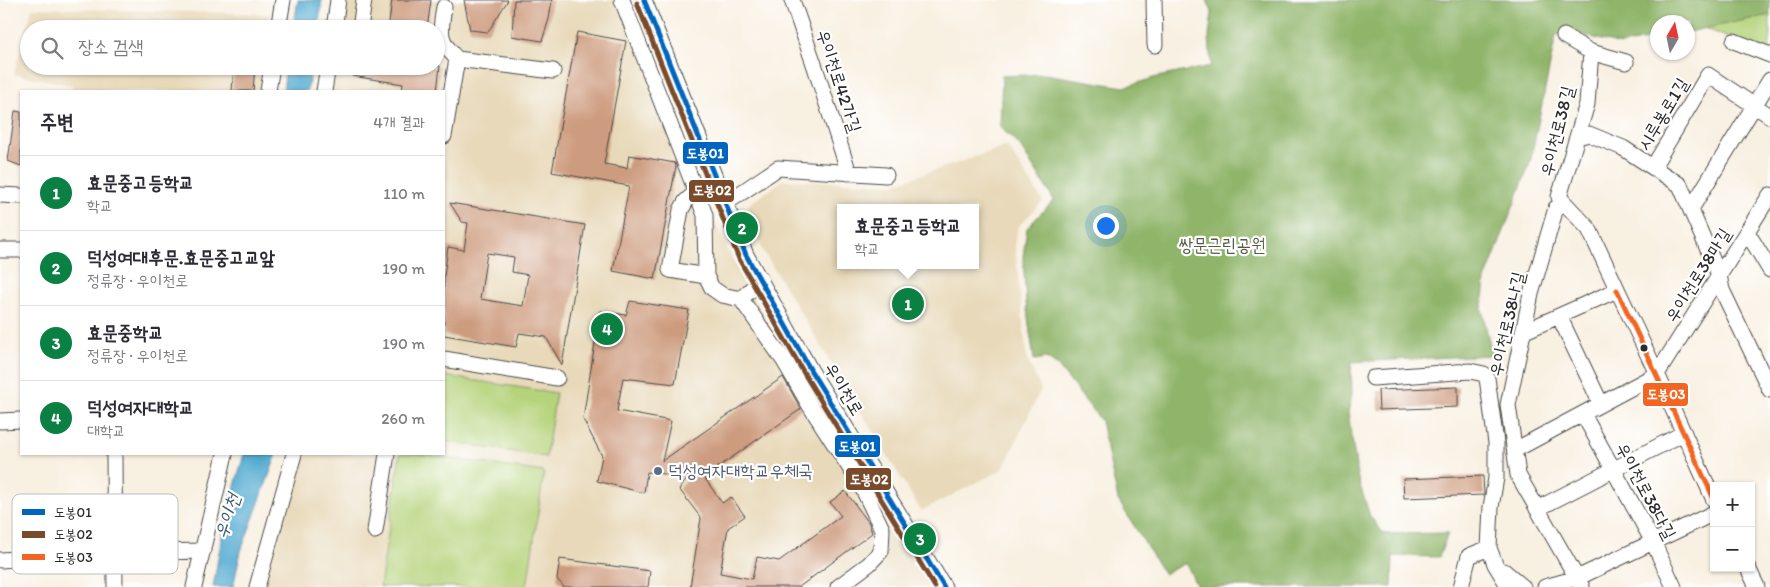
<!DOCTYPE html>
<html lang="ko">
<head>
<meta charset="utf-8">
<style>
	:root { --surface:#fff; --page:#f2f2f3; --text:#2b2b33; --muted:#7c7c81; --line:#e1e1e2; --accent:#0b8043 }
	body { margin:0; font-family:Itim,"Poor Story",sans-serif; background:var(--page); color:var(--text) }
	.controls { position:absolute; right:15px; bottom:15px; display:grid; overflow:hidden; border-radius:0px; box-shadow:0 1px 4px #0004 }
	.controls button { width:45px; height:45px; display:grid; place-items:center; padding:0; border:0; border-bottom:1px solid var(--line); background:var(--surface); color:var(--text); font:25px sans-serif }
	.compass { position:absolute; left:1650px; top:15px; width:45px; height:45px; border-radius:50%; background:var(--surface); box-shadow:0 1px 4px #0004; rotate:9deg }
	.you { position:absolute; left:1105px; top:225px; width:18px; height:18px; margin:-12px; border:4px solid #fff; border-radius:50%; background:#1a73e8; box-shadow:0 0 0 8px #1a73e833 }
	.badge { display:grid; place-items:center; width:32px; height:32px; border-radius:50%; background:var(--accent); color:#fff; font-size:16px; font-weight:700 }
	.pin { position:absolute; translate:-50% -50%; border:2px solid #fff; box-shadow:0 1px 5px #0006 }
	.popup { position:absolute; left:837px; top:204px; width:142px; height:65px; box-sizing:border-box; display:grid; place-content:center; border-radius:0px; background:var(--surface); filter:drop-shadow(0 1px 4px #0005); font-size:16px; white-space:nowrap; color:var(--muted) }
	.popup b { font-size:19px; color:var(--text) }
	.popup::after { content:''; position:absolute; left:50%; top:100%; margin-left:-10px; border:10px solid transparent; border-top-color:var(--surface) }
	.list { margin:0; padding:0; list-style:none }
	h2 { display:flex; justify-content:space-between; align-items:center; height:65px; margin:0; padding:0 20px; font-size:21px }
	h2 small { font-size:16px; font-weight:400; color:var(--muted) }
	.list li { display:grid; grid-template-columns:32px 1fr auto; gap:15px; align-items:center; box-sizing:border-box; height:75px; padding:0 20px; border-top:1px solid var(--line) }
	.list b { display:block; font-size:19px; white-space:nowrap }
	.list p { margin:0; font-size:16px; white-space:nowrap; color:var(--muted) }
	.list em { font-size:16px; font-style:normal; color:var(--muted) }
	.icon { flex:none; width:28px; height:28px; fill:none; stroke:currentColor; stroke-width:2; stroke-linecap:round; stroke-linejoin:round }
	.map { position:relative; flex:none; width:1770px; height:587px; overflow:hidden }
	.search { position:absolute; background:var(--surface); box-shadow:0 1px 4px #0004; left:20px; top:20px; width:425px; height:55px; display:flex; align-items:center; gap:12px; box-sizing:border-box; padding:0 18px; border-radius:28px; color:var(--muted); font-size:19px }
	.panel { position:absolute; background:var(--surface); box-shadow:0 1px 4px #0004; left:20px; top:90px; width:425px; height:365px; border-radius:0px }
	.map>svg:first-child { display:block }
	.built { fill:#e8d9ba; fill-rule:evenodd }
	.green { fill:#b5d37a; stroke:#707f52 }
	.forest { fill:#90b56a; stroke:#5e704a }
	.water { fill:#53aad0; stroke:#3f6a7e }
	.building { fill:#cd9b7e; fill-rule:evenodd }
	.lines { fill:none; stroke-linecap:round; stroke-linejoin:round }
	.minor-casing { stroke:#4a4946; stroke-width:17 }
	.minor { stroke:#fff; stroke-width:15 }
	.bus-1-casing { stroke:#fff; stroke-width:9 }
	.bus-2-casing { stroke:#fff; stroke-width:9 }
	.bus-3-casing { stroke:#fff; stroke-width:9 }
	.bus-1 { stroke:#0065bd; stroke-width:5 }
	.bus-2 { stroke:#7a4b2a; stroke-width:5 }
	.bus-3 { stroke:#f26522; stroke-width:5 }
	.bus-dot { fill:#2b2b2b; stroke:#fff; stroke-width:2 }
	.service-dot { fill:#5c6f8a; stroke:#fff; stroke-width:2 }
	.labels { text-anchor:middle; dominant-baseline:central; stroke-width:4.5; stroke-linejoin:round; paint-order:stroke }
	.street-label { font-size:18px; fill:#2b2b2b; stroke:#fff }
	.park-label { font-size:18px; fill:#545d43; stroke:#fff }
	.service-label { font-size:18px; fill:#4e5e75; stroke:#fff; text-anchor:start }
	.water-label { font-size:19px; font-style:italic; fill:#3b5e6d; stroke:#fff }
	.key { fill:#fff; stroke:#bfbfbf; stroke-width:1 }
	.key-label { font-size:14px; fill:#2b2b2b }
	.line-badge { stroke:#fff; stroke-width:2 }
	.badge-label { font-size:14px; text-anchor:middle; font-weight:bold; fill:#fff }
</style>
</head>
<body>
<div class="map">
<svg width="1770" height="587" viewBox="0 0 1770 587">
	<rect width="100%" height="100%" fill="#fff"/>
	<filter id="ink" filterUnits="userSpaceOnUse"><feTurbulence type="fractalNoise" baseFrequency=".02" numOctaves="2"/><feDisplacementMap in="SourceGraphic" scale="10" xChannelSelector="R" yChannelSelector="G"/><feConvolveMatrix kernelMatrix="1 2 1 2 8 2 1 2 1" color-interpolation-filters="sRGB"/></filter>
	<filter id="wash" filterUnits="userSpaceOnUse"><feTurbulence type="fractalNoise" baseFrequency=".0096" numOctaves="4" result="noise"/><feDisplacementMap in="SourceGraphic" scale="20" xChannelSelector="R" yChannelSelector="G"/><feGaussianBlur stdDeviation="1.12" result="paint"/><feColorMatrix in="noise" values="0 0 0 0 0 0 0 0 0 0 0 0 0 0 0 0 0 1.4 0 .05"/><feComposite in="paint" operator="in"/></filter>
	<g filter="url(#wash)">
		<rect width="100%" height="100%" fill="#f8f0e1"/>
		<path class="built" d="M349 0H627L711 215 744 283 798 375 935 587H263L305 454H444V91H332L337 66H436V29H344Z
			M32 8 270 14 268 29H29V66H264L261 91H71L72 85 14 74Z
			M1007 146 1043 201 1018 227 1015 246 1027 359 1041 389 1003 469 921 511 762 249 748 205 783 180 894 184ZM840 208H976V265H840Z"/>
		<path class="green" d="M1770 15V55L1704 28Z
			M444 376 556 393 546 457 444 441Z
			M400 454H419L544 472 527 587H380Z"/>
		<path class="forest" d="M1207 0H1770V15L1688 32V22H1658L1657 38 1621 45 1571 32 1556 35 1530 163 1485 280 1482 309 1492 355 1351 362 1352 394 1348 412 1358 479 1370 516 1384 534 1448 533 1439 557 1393 556 1392 587H1197L1186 563 1164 574 1118 500 1101 421 1058 366 1046 358 1034 360 1026 303 1023 256 1027 228 1054 200 1020 146 1000 127 1002 76 1045 74 1124 87 1157 77 1211 66 1209 36 1212 12Z"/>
		<path class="water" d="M298 0H322L318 29H293Z
			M286 66H312L307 91H283Z
			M244 454H277L241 551 233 587H213L224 524Z"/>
		<g id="blocks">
			<path class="building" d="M392 0H431L427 29H388Z
				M464 0H508L488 32 470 30Z
				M514 0H552L549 19 542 41 512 36Z
				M577 32 626 41 604 164 627 168 629 155 675 163 676 166 655 279 613 271 629 186 552 172Z
				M234 66H255L253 91H232Z
				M353 66H440L437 91H402L403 84 352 76Z
				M15 111 21 112V166L8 161Z
				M450 203 585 225 562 365 546 337 519 333 516 347 444 335V276L448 247 464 250 468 223 462 222ZM487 253 514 257 512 272 528 275 523 306 480 299Z
				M630 301 689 310 675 384 623 378 617 411 671 421 662 461 783 377 801 409 704 477 722 503 731 497 745 516 728 528 720 573 752 579 757 557 779 561 841 516 830 502 845 491 869 523 872 533 799 587H690L701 518 679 489 689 477 647 472 644 493 597 481 602 456 583 419 600 311 626 315Z
				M1458 387V407L1379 410 1378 390Z
				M1483 476 1484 495 1404 498 1403 479Z
				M560 559 650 571 648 587H564L557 579Z"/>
		</g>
	</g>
	<g filter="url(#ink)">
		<use href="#blocks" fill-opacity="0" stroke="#4a4946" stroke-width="1"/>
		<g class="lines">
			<g class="minor-casing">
				<path id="minor" d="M622 0 705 215 706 276 712 288 722 295 741 299
					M644 0 746 255 811 371 944 587
					M792 0 815 67 849 173
					M1154 0 1155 45
					M444 7C440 34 438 39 457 59L444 136
					M278 29 283 0
					M334 29 338 0
					M360 29 364 0
					M1564 36 1591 52 1626 62
					M1734 41 1770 55
					M1591 52 1587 104 1559 197 1589 229 1657 374 1714 500
					M457 59 553 71
					M268 91 272 66
					M324 91 328 66
					M1577 137 1589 134 1623 148 1680 185 1719 275 1722 290 1770 390
					M1653 167 1708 75 1770 116
					M696 192 686 201 681 210 670 270 706 276
					M0 195 21 196
					M726 203 778 168 886 175
					M1556 208 1531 294 1508 405 1518 475 1582 587
					M1691 209 1770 80
					M1747 232 1770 270
					M0 250H21
					M761 280 741 299 784 361 810 406 862 487 882 529 881 551 869 564 838 587
					M1559 316 1601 404
					M1523 332 1617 290
					M444 359 557 378
					M1657 374 1770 195
					M1373 378 1470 371 1484 374 1487 378 1496 443V478L1491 507 1489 548 1495 564 1509 587
					M1583 414 1653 542 1674 587
					M0 421 21 420
					M1515 450 1657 374
					M114 454 115 587
					M1537 509 1684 433
					M375 531 387 454
					M0 560 115 553 203 551
					M1748 568 1757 587
					M1504 571 1523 587
					M194 587 225 454
					M257 587 294 454
					M1461 587 1469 556 1489 548
					M1545 587 1577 578 1714 513"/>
			</g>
			<use href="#minor" class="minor"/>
			<g class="bus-1-casing">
				<path id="bus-1" d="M644 0 746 255 811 371 944 587"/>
			</g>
			<g class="bus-2-casing">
				<path id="bus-2" d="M637 3 739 259 805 375 935 587"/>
			</g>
			<g class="bus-3-casing">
				<path id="bus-3" d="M1617 290 1714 499"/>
			</g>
			<use href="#bus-1" class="bus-1"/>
			<use href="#bus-2" class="bus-2"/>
			<use href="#bus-3" class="bus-3"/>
		</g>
	</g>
	<circle class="bus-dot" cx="1644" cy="348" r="4.5"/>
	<circle class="service-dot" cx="658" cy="471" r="5"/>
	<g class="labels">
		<g class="street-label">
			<text transform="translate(839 81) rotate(72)">우이천로42가길</text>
			<text transform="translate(1663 114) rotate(-59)">시루봉로1길</text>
			<text transform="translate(1557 131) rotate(-76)">우이천로38길</text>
			<text transform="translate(1698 275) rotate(-58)">우이천로38마길</text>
			<text transform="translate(1507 324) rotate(-77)">우이천로38나길</text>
			<text transform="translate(844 389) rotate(59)">우이천로</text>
			<text transform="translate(1646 491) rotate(62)">우이천로38다길</text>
		</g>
		<g class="park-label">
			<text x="1222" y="245">쌍문근린공원</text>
		</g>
		<g class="service-label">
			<text x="668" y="471">덕성여자대학교우체국</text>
		</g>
		<g class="water-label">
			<text transform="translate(227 516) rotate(-72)">우이천</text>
		</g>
	</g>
	<rect x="12" y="494" width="166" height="80" rx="8" class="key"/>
	<rect x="22" y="509" width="23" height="6" fill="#0065bd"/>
	<rect x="22" y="531" width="23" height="7" fill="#7a4b2a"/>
	<rect x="22" y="554" width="23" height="6" fill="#f26522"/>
	<g class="key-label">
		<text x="54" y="517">도봉01</text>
		<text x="54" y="539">도봉02</text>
		<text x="54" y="562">도봉03</text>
	</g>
	<g class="line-badge">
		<rect x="682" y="141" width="47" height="24" rx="5" fill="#0065bd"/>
		<rect x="688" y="179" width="47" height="24" rx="5" fill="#7a4b2a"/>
		<rect x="1642" y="382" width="47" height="25" rx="5" fill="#f26522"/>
		<rect x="834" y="434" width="47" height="24" rx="5" fill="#0065bd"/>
		<rect x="845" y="467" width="47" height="24" rx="5" fill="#7a4b2a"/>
	</g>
	<g class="badge-label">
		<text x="705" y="158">도봉01</text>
		<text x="712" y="195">도봉02</text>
		<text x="1666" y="399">도봉03</text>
		<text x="857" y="451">도봉01</text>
		<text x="869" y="484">도봉02</text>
	</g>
</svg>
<div class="controls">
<button>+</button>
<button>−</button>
</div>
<svg class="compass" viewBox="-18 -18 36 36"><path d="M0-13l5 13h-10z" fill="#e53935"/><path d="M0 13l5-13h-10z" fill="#7c7c81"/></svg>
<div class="you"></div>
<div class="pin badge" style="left:908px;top:304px">1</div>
<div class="popup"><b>효문중고등학교</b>학교</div>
<div class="pin badge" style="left:742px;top:228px">2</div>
<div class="pin badge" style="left:920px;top:539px">3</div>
<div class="pin badge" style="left:607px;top:329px">4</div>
<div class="search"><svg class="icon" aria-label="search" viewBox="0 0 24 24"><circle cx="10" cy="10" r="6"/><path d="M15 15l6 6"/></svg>장소 검색</div>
<section class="panel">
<h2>주변<small>4개 결과</small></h2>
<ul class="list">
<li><span class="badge">1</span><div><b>효문중고등학교</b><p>학교</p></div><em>110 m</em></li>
<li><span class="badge">2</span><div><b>덕성여대후문.효문중고교앞</b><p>정류장 · 우이천로</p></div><em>190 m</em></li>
<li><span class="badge">3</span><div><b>효문중학교</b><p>정류장 · 우이천로</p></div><em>190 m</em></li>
<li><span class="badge">4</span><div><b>덕성여자대학교</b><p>대학교</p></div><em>260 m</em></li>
</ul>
</section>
</div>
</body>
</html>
